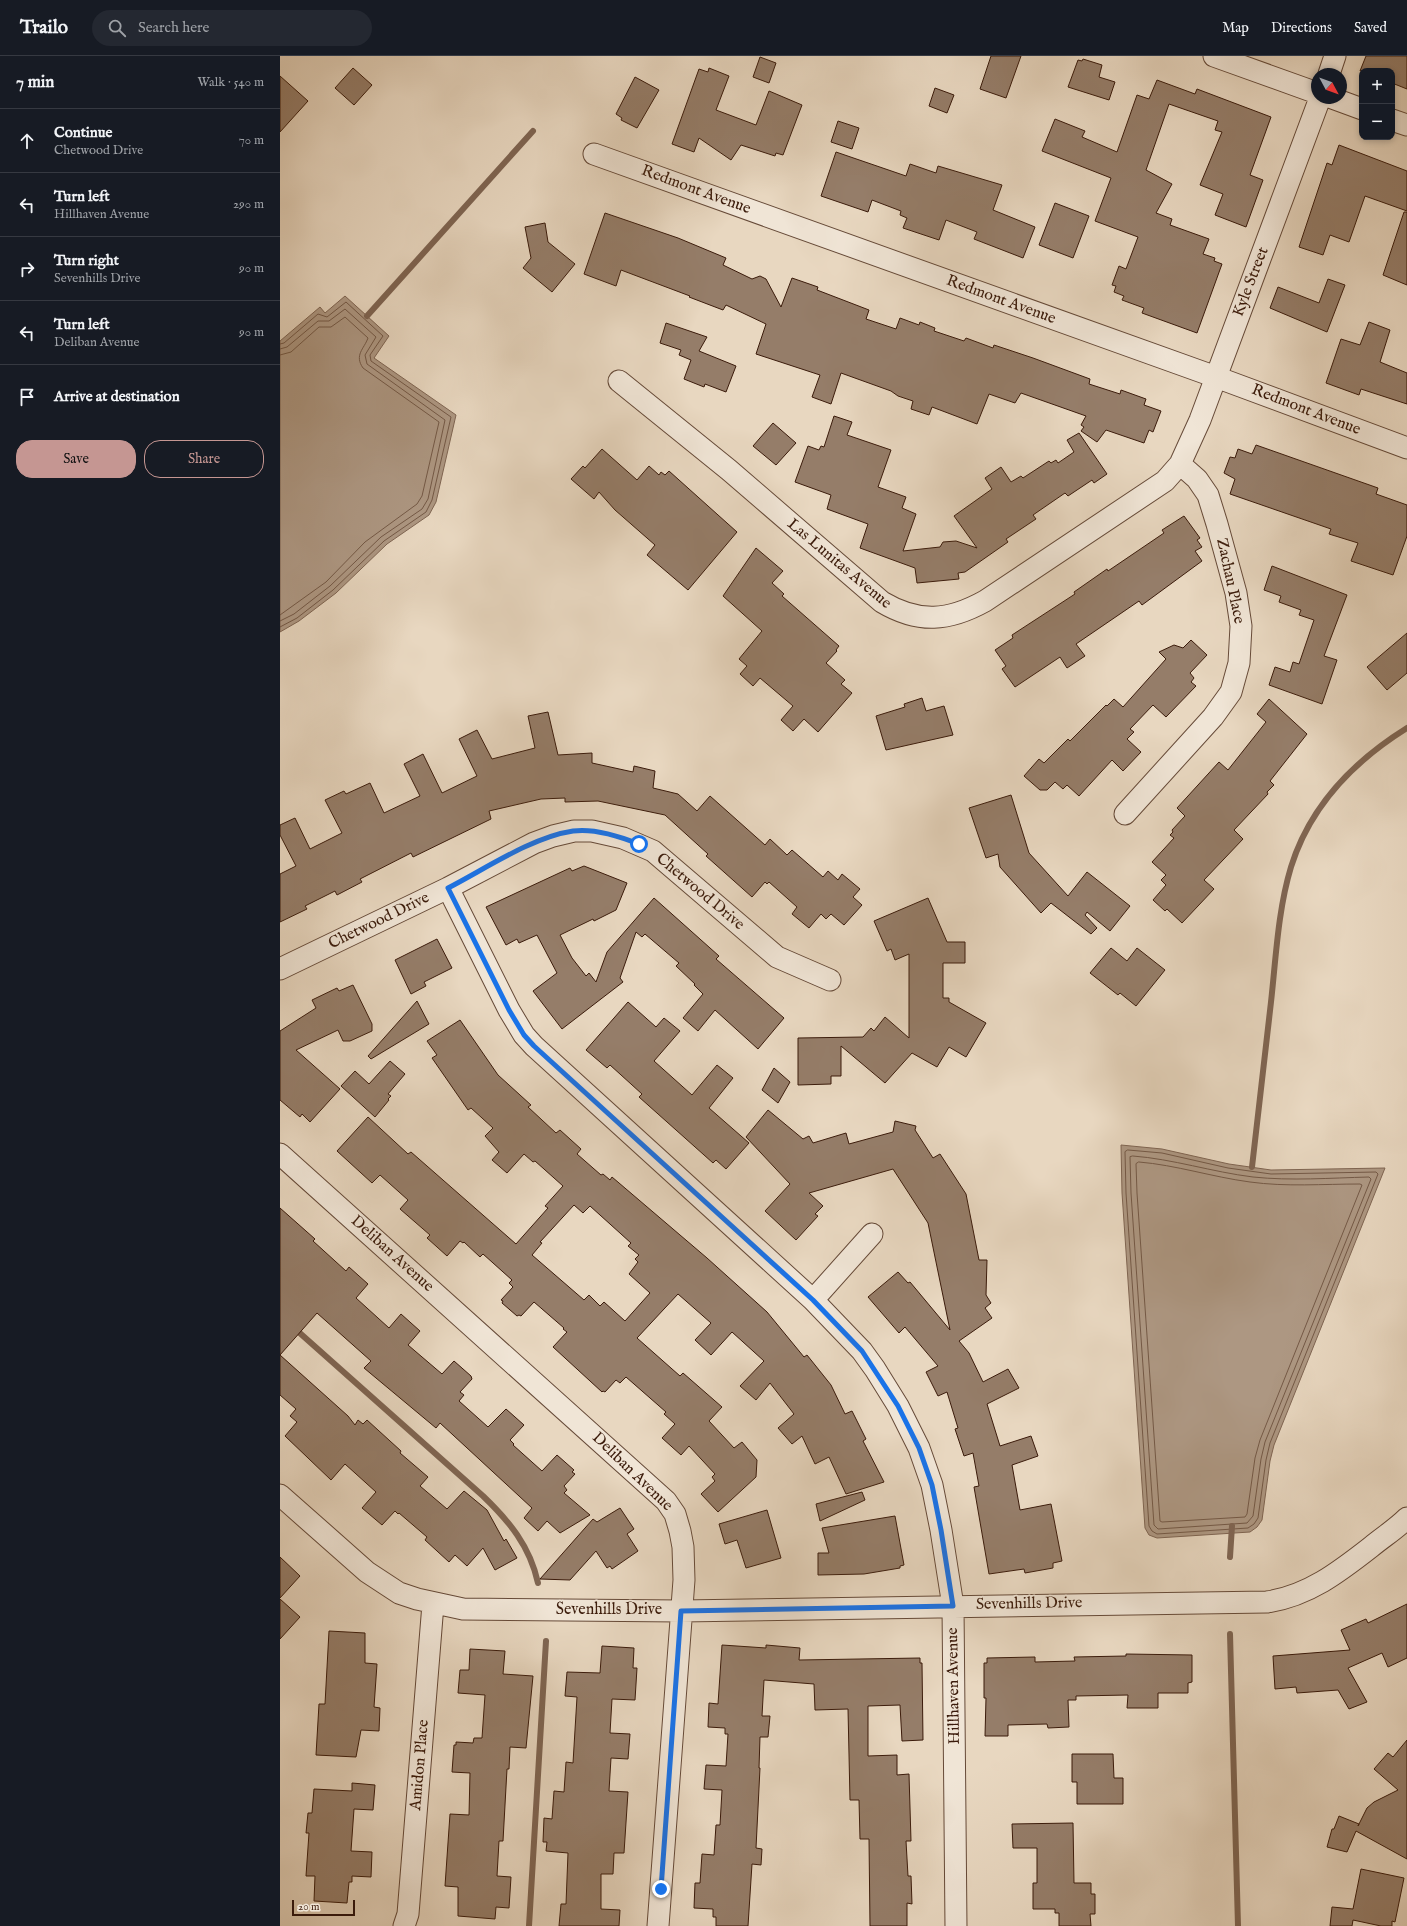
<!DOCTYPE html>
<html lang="en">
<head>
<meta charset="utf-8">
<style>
	:root { --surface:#171b24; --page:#242831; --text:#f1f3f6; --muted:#9ea1a6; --line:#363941; --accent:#c59692 }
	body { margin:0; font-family:"IM FELL English",serif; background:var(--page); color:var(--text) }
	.controls { position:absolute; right:12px; top:12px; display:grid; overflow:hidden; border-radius:8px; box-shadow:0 2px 6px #0003 }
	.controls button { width:36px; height:36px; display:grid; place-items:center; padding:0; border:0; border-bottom:1px solid var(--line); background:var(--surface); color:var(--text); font:20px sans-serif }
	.compass { position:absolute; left:1031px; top:12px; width:36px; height:36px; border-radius:50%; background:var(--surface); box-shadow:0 2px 6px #0003; rotate:131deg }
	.scale { position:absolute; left:12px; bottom:10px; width:63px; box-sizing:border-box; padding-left:4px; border:2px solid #3b1b0b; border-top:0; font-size:11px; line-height:14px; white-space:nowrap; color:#3b1b0b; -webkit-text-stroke:3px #f0e5d6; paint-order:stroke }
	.stop { position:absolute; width:12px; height:12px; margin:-9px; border:3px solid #1a73e8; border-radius:50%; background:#fff }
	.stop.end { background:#1a73e8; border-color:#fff; box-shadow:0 1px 4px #0008 }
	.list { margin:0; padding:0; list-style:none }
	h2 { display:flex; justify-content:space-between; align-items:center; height:52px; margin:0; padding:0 16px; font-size:17px }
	h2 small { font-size:13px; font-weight:400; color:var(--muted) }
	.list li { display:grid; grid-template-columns:26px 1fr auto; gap:12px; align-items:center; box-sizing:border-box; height:64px; padding:0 16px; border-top:1px solid var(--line) }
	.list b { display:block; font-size:15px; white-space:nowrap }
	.list p { margin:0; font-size:13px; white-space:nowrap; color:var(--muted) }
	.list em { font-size:13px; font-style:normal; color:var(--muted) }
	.actions { display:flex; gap:8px; padding:12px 16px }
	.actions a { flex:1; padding:9px 0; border:1px solid var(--accent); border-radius:16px; text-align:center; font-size:14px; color:var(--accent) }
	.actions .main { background:var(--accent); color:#111 }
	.icon { flex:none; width:22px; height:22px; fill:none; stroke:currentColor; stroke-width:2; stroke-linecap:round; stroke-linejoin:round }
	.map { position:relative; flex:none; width:1127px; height:1870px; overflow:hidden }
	header { display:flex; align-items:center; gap:24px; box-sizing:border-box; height:56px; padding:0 20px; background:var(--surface); border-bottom:1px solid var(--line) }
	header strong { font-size:19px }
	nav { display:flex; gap:22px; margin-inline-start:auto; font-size:14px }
	.search { width:280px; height:36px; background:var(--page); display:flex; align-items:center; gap:10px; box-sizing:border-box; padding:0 14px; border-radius:22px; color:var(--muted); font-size:15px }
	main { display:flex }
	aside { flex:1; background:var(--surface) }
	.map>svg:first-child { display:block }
	.water { fill:#ad9782; stroke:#7f6552 }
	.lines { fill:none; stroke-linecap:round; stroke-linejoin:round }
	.shore { stroke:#745946; stroke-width:1 }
	.stream { stroke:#7f6552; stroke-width:6 }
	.building { fill:#957d69; stroke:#3b1b0b; fill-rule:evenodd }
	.street-casing { stroke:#664a38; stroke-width:23 }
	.street { stroke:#f0e5d6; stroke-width:21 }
	.route { stroke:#1a73e8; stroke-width:5 }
	.labels { text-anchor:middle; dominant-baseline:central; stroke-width:3.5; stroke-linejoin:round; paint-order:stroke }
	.street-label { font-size:16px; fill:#3b1b0b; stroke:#f0e5d6 }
</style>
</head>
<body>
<header>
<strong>Trailo</strong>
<div class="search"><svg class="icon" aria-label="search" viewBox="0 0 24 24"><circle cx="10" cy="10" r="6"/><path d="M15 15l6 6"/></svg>Search here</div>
<nav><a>Map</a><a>Directions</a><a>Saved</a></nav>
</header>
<main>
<aside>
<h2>7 min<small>Walk · 540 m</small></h2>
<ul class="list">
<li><svg class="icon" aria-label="ahead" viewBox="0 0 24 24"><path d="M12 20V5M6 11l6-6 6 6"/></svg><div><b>Continue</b><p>Chetwood Drive</p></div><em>70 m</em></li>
<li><svg class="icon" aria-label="left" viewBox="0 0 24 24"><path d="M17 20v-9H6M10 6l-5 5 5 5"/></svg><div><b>Turn left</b><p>Hillhaven Avenue</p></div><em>290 m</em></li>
<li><svg class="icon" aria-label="right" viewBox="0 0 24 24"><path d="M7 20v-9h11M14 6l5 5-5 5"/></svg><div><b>Turn right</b><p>Sevenhills Drive</p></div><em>90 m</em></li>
<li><svg class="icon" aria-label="left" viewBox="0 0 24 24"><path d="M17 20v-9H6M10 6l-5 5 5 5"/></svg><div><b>Turn left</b><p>Deliban Avenue</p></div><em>90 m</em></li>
<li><svg class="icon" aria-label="arrive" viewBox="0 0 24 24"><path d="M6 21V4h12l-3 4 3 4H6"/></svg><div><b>Arrive at destination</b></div></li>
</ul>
<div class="actions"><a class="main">Save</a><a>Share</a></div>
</aside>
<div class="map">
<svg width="1127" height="1870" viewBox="0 0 1127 1870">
	<rect width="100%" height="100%" fill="#e8d7c0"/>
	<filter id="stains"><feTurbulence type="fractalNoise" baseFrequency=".005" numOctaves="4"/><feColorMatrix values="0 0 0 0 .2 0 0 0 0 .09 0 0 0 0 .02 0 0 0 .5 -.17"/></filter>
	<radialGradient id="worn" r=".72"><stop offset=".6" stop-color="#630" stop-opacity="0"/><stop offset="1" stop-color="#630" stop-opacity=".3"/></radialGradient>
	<path class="water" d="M65 240 109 280 94 302 176 359 156 446 149 459 107 488 56 537 19 565 0 576V285L40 251 45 257Z
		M841 1089 882 1093 949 1108 991 1114 1105 1112 994 1389 990 1405 982 1464 977 1471 970 1476 877 1482 869 1479 865 1472 842 1137Z"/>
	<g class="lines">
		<path class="shore" d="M0 288 4 287 38 258 47 261 66 246 103 280 90 299 91 305 171 361 152 444 146 456 104 485 53 534 17 562 0 571
			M0 293 7 291 38 265H49L65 253 96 281 85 299 87 308 165 364 148 443 142 453 101 481 50 530 14 558 0 565
			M0 299 11 296 39 271H51L65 261 88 282C84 293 74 299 83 312L159 366 142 440 137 448 85 486 46 526 0 559
			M848 1094 882 1097 948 1112 991 1118 1096 1116 1098 1118 990 1387 986 1404 978 1462 974 1468 968 1472 877 1478 872 1475 869 1470 846 1137 845 1096Z
			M853 1100C893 1103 932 1116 973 1121 1011 1125 1050 1122 1089 1121L1091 1123 985 1386 981 1403 973 1460 967 1467 878 1473 874 1469 851 1137 850 1101Z
			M859 1106C896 1109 932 1121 970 1126 1006 1131 1043 1128 1080 1128L1082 1129 980 1384 975 1402 967 1458 965 1461 882 1466 880 1465 857 1137 856 1108Z"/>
		<path class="stream" d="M87 260 253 75
			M972 1111C978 1056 985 1001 991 946 996 901 998 854 1011 811 1030 750 1074 705 1127 672
			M13 1271 203 1440C229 1465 250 1490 258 1527
			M950 1501 952 1470
			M950 1578 958 1870
			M249 1870 266 1585"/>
	</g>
	<path class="building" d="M711 0H741L726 42 700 33Z
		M1086 0H1127V33L1112 27V15H1080Z
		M480 1 496 7 489 27 473 21Z
		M803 3 822 9 819 21 835 26 829 44 788 31 798 4 802 5Z
		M73 12 92 29 74 49 55 32Z
		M429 12 449 20 436 54 476 69 489 35 522 49 503 99 496 97 495 100 461 89 451 104 419 82 414 96 392 88 419 13 428 16Z
		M0 20 28 45 0 76Z
		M355 21 379 34 357 72 341 64 342 62 336 58Z
		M877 24 915 38 917 33 991 61 970 119 983 124 966 171 935 159 943 138 920 129 942 76 935 74 938 65 889 48 866 114 892 128 876 157 892 163 890 169 929 183 923 198 935 202 934 205 942 208 917 277 862 257 864 252 842 244 844 240 834 236 836 230 832 229 839 210 846 213 858 181 815 165 831 122 762 95 775 63 805 75 802 81 837 96 857 39 869 43Z
		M655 32 674 39 667 57 649 50Z
		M558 65 579 72 572 93 551 86Z
		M1059 89 1127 115V155L1085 140 1069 186 1050 179 1043 199 1019 191 1047 107 1052 109Z
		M556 96 626 120 630 108 656 117 658 110 722 129 713 154 755 171 743 202 694 183 697 176 666 164 659 184 623 172 627 162 620 159 621 155 592 144 588 156 541 140Z
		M775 147 809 160 793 202 759 189Z
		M1124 156H1127V229L1103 219Z
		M325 157 398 182 446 202 443 209 472 223 480 220 486 223 501 251 512 222 538 231 537 234 589 254 586 263 616 273 620 262 639 269 640 266 655 272 654 275 684 285 686 282 713 292 714 289 753 302 810 323 809 328 840 338 841 334 866 343 864 349 881 355 873 376 869 374 864 387 826 374 817 386 801 375 804 371 801 369 806 360 741 337 735 347 709 338 697 368 652 351 649 359 631 353 633 345 618 340 611 335 561 317 551 348 532 341 540 319 476 298 486 268 446 249 443 254 409 241 410 240 341 214 336 230 304 218Z
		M265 167 268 186 295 208 272 236 243 212 251 202 245 171Z
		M1048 223 1065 229 1047 276 990 252 998 231 1039 247Z
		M1089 266 1110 274 1100 306 1127 317V348L1081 333 1079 339 1046 327 1061 283 1080 289Z
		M386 267 427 281 419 295 456 310 446 336 425 328 424 331 404 323 411 304 399 299 401 294 380 287Z
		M554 360 572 366 567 379 611 394 598 431 626 441 622 452 636 458 623 495 660 491 663 486 676 485 697 492 674 460 712 433 705 422 721 411 731 426 741 420 743 422 769 405 771 407 776 404 778 407 794 396 787 384 799 377 827 418 814 427 812 424 788 440 785 437 753 459 756 463 726 483 728 486 685 516 678 517 679 523 637 527 635 512 580 492 588 468 547 453 551 439 515 426 528 390 539 394 541 390 544 391Z
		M493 367 516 387 496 409 473 390Z
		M976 389 1098 432 1096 438 1127 449V480L1113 519 1071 505 1078 487 1049 478 1051 473 950 438 955 423 944 417 950 401 955 402 958 393 972 398Z
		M322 393 357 424 369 410 379 419 381 416 385 419 389 415 457 476 408 534 367 499 375 489 335 454 319 436 314 443 291 423 303 410 305 412Z
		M904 460 920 482 917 484 922 491 915 495 922 505 862 549 859 545 796 588 805 600 787 612 780 601 735 631 722 613 726 610 715 594 733 582 732 579 795 538 794 536 827 513 828 515 884 477 882 474Z
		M476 492 503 515 492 527 504 538 502 540 559 590 556 594 557 595 546 607 565 624 561 628 572 637 538 676 524 663 513 675 501 664 513 650 480 622 473 630 460 618 467 610 459 603 482 575 443 540Z
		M992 510 1067 539 1044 600 1057 604 1042 648 989 629 995 611 1010 616 1013 606 1019 608 1034 564 1019 559 1021 554 999 546 1001 540 984 534Z
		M1127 577V617L1107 634 1087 611Z
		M911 584 927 599 910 617 914 622 911 626 916 630 886 661 873 649 850 673 854 676 847 683 861 696 843 715 832 704 799 740 787 729 783 733 775 726 767 734H760L744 720 759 703 764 707 788 683 790 685 826 649 827 650 834 643 843 651 886 603 879 596 894 589 903 592Z
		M642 642 646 655 664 650 673 679 606 694 596 660 625 651 624 648Z
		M989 643 1027 678 990 725 994 729 987 736 988 738 954 774 963 783 924 824 934 833 902 867 887 853 885 855 873 844 886 829 881 824 886 819 872 806 894 782 890 779 893 776 892 774 905 760 897 752 939 706 948 714 986 666 977 658Z
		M268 656 278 699 312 697V707L353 716 354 710 375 715 373 732 398 738 417 755 430 740 485 789 490 783 507 799 512 794 543 821 548 815 558 824 562 818 580 833 573 841 582 849 564 869 551 858 546 863 541 858 529 872 512 858 517 851 489 826 487 828 485 826 472 841 426 800 428 798 385 759 318 745 285 746V742L261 743 209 755 211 763 133 801 131 797 80 823 82 826 57 839 55 835 25 850 27 853 0 866V818L16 810 0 779V769L15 762 30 793 62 777 45 744 64 735 66 738 90 727 104 757 140 740 124 708 143 698 162 737 197 720 179 683 197 674 212 703 255 692 248 660Z
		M731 739 749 797 788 840 807 816 850 850 830 875 807 856 805 859 817 872 811 878 771 847 761 857 720 811 718 798 706 802 689 752Z
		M304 810 347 827 336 854 314 865 313 863 280 879 292 902 306 920 309 917 316 926 327 896 374 842 439 900 436 903 504 962 478 993 435 954 418 975 403 962 423 938 414 929 415 928 396 910 399 907 365 878 362 881 356 876 340 922 343 926 282 973 253 935 277 917 257 879 239 887 237 883 226 889 206 851 290 812 292 815Z
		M648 842 667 886H685V907H663V942H669V946L706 967 686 1001 669 991 657 1011 632 997 605 1027 561 990V1020H551V1028L518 1029V982L583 981 591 972 594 975 605 961 629 982V898L615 904 611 893 607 895 594 865Z
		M157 883 172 912 144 926 146 930 131 938 115 904Z
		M831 892 847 905 857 892 885 914 856 950 840 937 838 939 810 917Z
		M73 929 92 968V975L70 985H63L58 974 16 994 60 1033 30 1066 22 1058 20 1061 0 1044V975L36 952 32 944 57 932 59 935Z
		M137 945 149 968 91 1003 88 1000Z
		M348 946 376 971 384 962 400 975 374 1005 412 1039 437 1009 453 1022 429 1052 469 1087 446 1113 436 1104 433 1107 359 1041 362 1038 330 1009 327 1012 306 994Z
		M180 964 218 1019 251 1049 248 1051 276 1077 280 1074 301 1093 297 1098 321 1119 323 1118 330 1124 332 1121 427 1202 487 1256 524 1301 527 1299 551 1329 565 1358 572 1355 586 1383 583 1385 604 1426 566 1438 549 1401 535 1408 522 1380 512 1388 498 1372 514 1358 490 1327 476 1344 460 1330 484 1305 452 1276 431 1299 415 1284 431 1267 398 1238 357 1282 400 1320 403 1317 442 1351 429 1365 454 1392 462 1386 477 1404 476 1421 438 1456 421 1438 435 1425 432 1421 435 1418 409 1390 401 1399 382 1382 395 1368 384 1358 386 1356 346 1321 340 1327 336 1324 325 1336 323 1335 322 1336 273 1291 287 1276 283 1273 284 1272 254 1246 241 1260 239 1259 237 1260 222 1247 223 1245 221 1244 233 1231 229 1227 232 1224 203 1198 200 1201 184 1186 183 1187 180 1185 167 1200 147 1182 150 1179 120 1153 128 1144 100 1119 92 1127 57 1095 88 1061 128 1098 131 1096 236 1188 268 1152 265 1150 283 1130 255 1105 253 1106 244 1098 227 1117 212 1104 219 1096 205 1080 213 1072 191 1052 188 1054 152 1002 157 999 147 985ZM294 1149 303 1157 310 1150 351 1187 348 1190 359 1199 355 1203 358 1206 349 1218 370 1237 345 1265 324 1246 320 1250 309 1239 304 1244 252 1199 262 1187 260 1186Z
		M110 1005 125 1018 108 1038 111 1040 108 1043 109 1044 95 1061 61 1030 75 1015 89 1028Z
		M494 1012 510 1026 498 1047 482 1034Z
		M488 1054 523 1083 529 1080 533 1087 566 1077 569 1088 613 1076 615 1065 636 1070 635 1074 653 1102 660 1098 686 1138 699 1204H707L706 1239 711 1247 705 1252 712 1262 679 1285 689 1297 703 1326 728 1313 739 1332 707 1348 720 1390 751 1380 758 1400 732 1409 740 1454 771 1448 782 1505 773 1507V1512L745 1517 744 1513 709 1518 694 1431 699 1430 693 1397 684 1400 675 1373 678 1372 667 1336 658 1340 646 1316 658 1310 625 1271 619 1277 588 1241 618 1216 628 1227 630 1226 670 1274 648 1167 613 1113 529 1137 543 1150 535 1158 538 1160 516 1184 485 1155 510 1128 466 1081Z
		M0 1152 35 1183 33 1185 66 1215 69 1211 88 1228 76 1242 109 1272 121 1258 140 1275 128 1289 162 1318 174 1305 191 1320 192 1323 180 1336 184 1339 179 1345 208 1371 226 1353 244 1369 230 1384 234 1388 233 1389 262 1415 277 1399 294 1414 292 1416 295 1418 284 1430 287 1434 284 1437 310 1459 280 1477 267 1465 258 1475 244 1462 252 1452 160 1367 156 1372 84 1312 91 1305 37 1257 0 1299Z
		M0 1299 68 1360 75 1369 78 1364 83 1368 87 1364 121 1395 120 1397 148 1421 140 1430 167 1453 184 1435 207 1454 224 1485 226 1483 237 1502 215 1514 203 1492 187 1510 175 1499 169 1506 145 1484 147 1481 119 1457 118 1458 115 1455 102 1469 82 1452 96 1436 65 1408 51 1424 5 1380 17 1366 10 1360 16 1353 0 1339Z
		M582 1436 585 1444 540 1465 536 1448Z
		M340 1452 354 1473 347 1478 358 1495 332 1513 330 1510 327 1512 316 1495 290 1524 260 1523 313 1463 317 1466Z
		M487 1454 501 1502 466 1512 457 1484 445 1488 439 1468Z
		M615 1460 624 1509 620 1510V1512L584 1518 538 1519V1497H549L542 1472Z
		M0 1501 20 1520 0 1542Z
		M0 1543 20 1561 0 1583Z
		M1127 1548V1602L1108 1611 1102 1597 1068 1612 1087 1646 1069 1653 1058 1634 1017 1637 1016 1631 995 1633 993 1600 1070 1594 1061 1574 1086 1563 1088 1567Z
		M49 1575 85 1577V1607L97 1608 94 1651 100 1652 99 1675 81 1674 76 1701 36 1699 39 1648H45Z
		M442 1589 486 1592V1589L520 1592 519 1604 640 1602V1607H642L643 1684 622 1685 620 1649 588 1650V1700L617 1699V1719L629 1718 631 1785H626L628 1820H631L632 1848 627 1847V1870H590L589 1783H580L579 1744H570L568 1653 535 1654 534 1628 484 1624 482 1660H490L488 1681H480L479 1712H480L476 1792 482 1793 481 1809 472 1808 468 1870H436V1861H433V1853L414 1852 415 1827H420L422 1798 434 1799 436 1769H440L442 1734 424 1733 426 1709 446 1710 448 1678H445V1672L428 1671 429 1647 438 1648Z
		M322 1590 354 1592 353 1612H357L355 1644 332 1643 330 1677 350 1678 348 1703 331 1702 329 1735 348 1736 344 1797H334L333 1818H321V1853L340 1854 339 1870H279L281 1848H286L288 1797 266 1795 267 1786H263L264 1762 272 1763 274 1735 284 1736 286 1706 293 1707 297 1641 285 1640 287 1616 320 1617Z
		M190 1593 225 1595 223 1618 253 1620 246 1692 230 1691 229 1713H227L223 1785H219L217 1820 231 1821 229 1852 216 1851 215 1863 178 1860V1831L165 1830 170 1758 189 1759 190 1717 172 1716 174 1689H176V1686L193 1687 194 1682H202L205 1639 178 1637 180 1614H189Z
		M846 1598 912 1599V1626L908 1627V1637H878V1652H847L848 1639 796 1640V1644H788L789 1671 768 1672 767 1668 728 1669V1680H705L706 1642H704V1607H707V1602L755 1601V1606L795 1605 794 1601 846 1600Z
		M1127 1684V1803L1076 1775 1067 1796 1047 1791 1052 1773H1054L1059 1760 1079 1768 1078 1770 1087 1752 1094 1746 1118 1734 1094 1713 1108 1697 1113 1701Z
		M792 1698H833L834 1722H843V1748H797V1726H792Z
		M72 1727 95 1729 93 1754 74 1753 71 1795 92 1796 91 1821 72 1820V1826H69L67 1847 34 1845 35 1820H26L29 1777H26L28 1757H32L34 1733 72 1735Z
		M793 1767 794 1827H811V1838H815V1858H810L811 1870H779V1857H775V1853H753V1827H757V1792H733L732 1768Z
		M1081 1813 1124 1822 1115 1866 1112 1865V1870H1101L1073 1864 1072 1870H1050L1052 1851 1073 1853Z"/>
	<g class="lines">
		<g class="street-casing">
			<path id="street" d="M934 0 1037 37
				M1049 18 1055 0
				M1052 42 1082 53
				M1112 64 1127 69
				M314 98 936 321 1127 392
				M339 325 449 414 602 546C639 568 669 565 705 545L885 425 900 408 920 364 1040 42
				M845 758 933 661 951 636 959 607 961 570 956 537 937 468 928 439 917 423 900 408
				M168 832 229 954 244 979 254 990 533 1244 582 1295 595 1313 618 1350 639 1392 652 1429 661 1474 673 1550 676 1870
				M0 913 168 832 254 787 273 780 294 775H312L343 782 373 795 497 901 550 924
				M0 1098 386 1445 395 1458 400 1475 403 1491 404 1524 378 1870
				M533 1244 592 1178
				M0 1439 87 1516 119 1537 137 1543 183 1553 401 1555 987 1546C1028 1540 1059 1516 1091 1491 1103 1481 1116 1473 1127 1462
				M124 1870 128 1858 153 1548"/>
		</g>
		<use href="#street" class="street"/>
	</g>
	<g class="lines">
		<path class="route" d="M359 788C339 780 314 772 293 775 252 781 205 813 168 832L229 954 244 979 254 990 533 1244 582 1295 618 1350 639 1392 652 1429 661 1474 673 1550 401 1555 381 1833"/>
	</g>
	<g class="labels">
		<g class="street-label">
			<text transform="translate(416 134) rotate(20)">Redmont Avenue</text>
			<text transform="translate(971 226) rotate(-69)">Kyle Street</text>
			<text transform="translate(721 244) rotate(20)">Redmont Avenue</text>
			<text transform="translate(1026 354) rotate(21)">Redmont Avenue</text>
			<text transform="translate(559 508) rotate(40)">Las Lunitas Avenue</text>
			<text transform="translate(950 525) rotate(78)">Zachau Place</text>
			<text transform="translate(420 836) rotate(40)">Chetwood Drive</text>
			<text transform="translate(99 865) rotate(-26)">Chetwood Drive</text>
			<text transform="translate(112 1198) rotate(42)">Deliban Avenue</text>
			<text transform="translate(352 1416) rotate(44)">Deliban Avenue</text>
			<text transform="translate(749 1548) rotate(-1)">Sevenhills Drive</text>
			<text x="329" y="1554">Sevenhills Drive</text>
			<text transform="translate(674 1630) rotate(-91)">Hillhaven Avenue</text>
			<text transform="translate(140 1709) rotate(-85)">Amidon Place</text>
		</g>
	</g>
	<rect width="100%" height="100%" filter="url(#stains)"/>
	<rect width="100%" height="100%" fill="url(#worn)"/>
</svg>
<div class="controls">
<button>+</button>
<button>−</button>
</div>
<svg class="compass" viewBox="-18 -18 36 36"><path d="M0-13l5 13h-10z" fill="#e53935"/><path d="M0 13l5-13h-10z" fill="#9ea1a6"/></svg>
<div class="scale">20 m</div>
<div class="stop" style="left:359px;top:788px"></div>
<div class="stop end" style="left:381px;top:1833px"></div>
</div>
</main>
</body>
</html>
